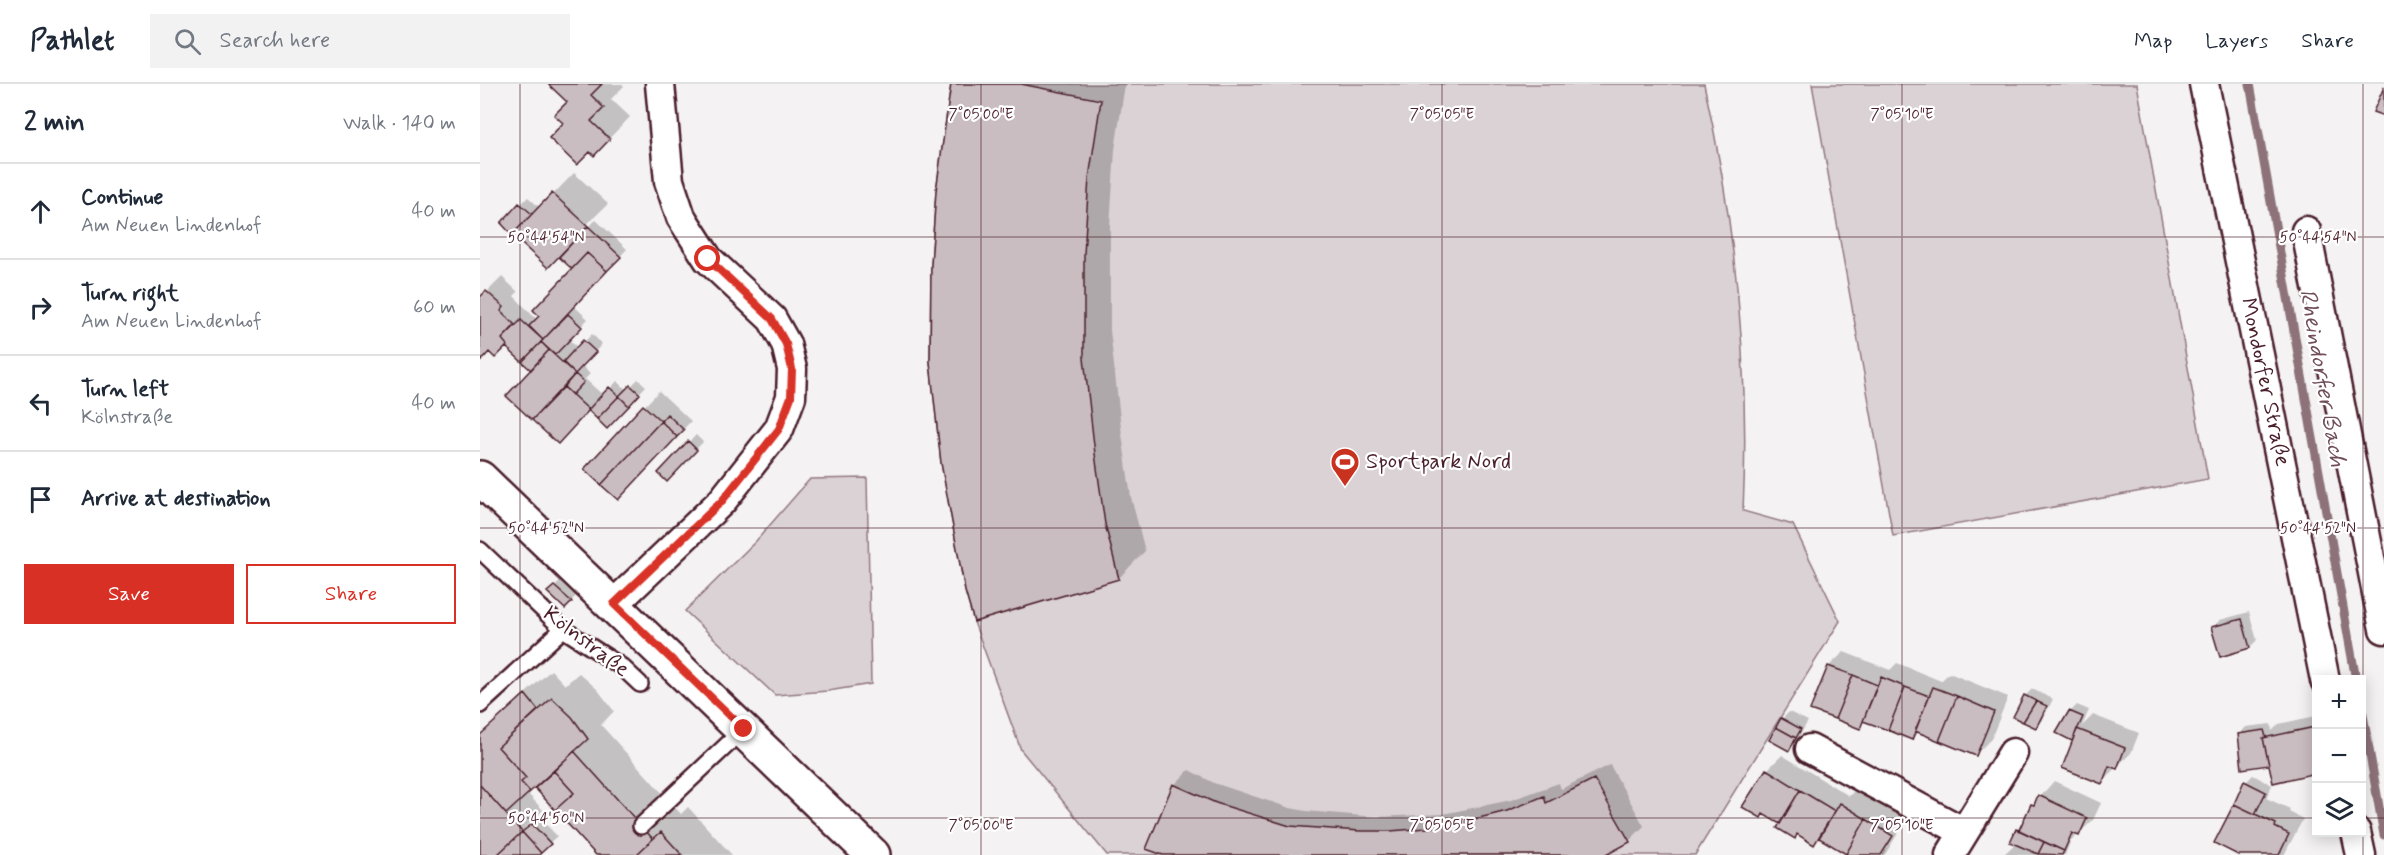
<!DOCTYPE html>
<html lang="en">
<head>
<meta charset="utf-8">
<style>
	:root { --surface:#fff; --page:#f2f2f3; --text:#1f2937; --muted:#747a83; --line:#e0e1e3; --accent:#d93025 }
	body { margin:0; font-family:Mynerve,sans-serif; background:var(--page); color:var(--text) }
	.controls { position:absolute; right:18px; bottom:18px; display:grid; overflow:hidden; border-radius:0px; box-shadow:0 3px 15px #0003 }
	.controls button { width:54px; height:54px; display:grid; place-items:center; padding:0; border:0; border-bottom:2px solid var(--line); background:var(--surface); color:var(--text); font:30px sans-serif }
	.stop { position:absolute; width:18px; height:18px; margin:-14px; border:4px solid #d93025; border-radius:50%; background:#fff }
	.stop.end { background:#d93025; border-color:#fff; box-shadow:0 2px 6px #0008 }
	.list { margin:0; padding:0; list-style:none }
	h2 { display:flex; justify-content:space-between; align-items:center; height:78px; margin:0; padding:0 24px; font-size:26px }
	h2 small { font-size:20px; font-weight:400; color:var(--muted) }
	.list li { display:grid; grid-template-columns:39px 1fr auto; gap:18px; align-items:center; box-sizing:border-box; height:96px; padding:0 24px; border-top:2px solid var(--line) }
	.list b { display:block; font-size:22px; white-space:nowrap }
	.list p { margin:0; font-size:20px; white-space:nowrap; color:var(--muted) }
	.list em { font-size:20px; font-style:normal; color:var(--muted) }
	.actions { display:flex; gap:12px; padding:18px 24px }
	.actions a { flex:1; padding:14px 0; border:2px solid var(--accent); border-radius:0px; text-align:center; font-size:21px; color:var(--accent) }
	.actions .main { background:var(--accent); color:#fff }
	.icon { flex:none; width:33px; height:33px; fill:none; stroke:currentColor; stroke-width:2; stroke-linecap:round; stroke-linejoin:round }
	.map { position:relative; flex:none; width:1904px; height:771px; overflow:hidden }
	header { display:flex; align-items:center; gap:36px; box-sizing:border-box; height:84px; padding:0 30px; background:var(--surface); border-bottom:2px solid var(--line) }
	header strong { font-size:28px }
	nav { display:flex; gap:33px; margin-inline-start:auto; font-size:21px }
	.search { width:420px; height:54px; background:var(--page); display:flex; align-items:center; gap:15px; box-sizing:border-box; padding:0 21px; border-radius:0px; color:var(--muted); font-size:22px }
	main { display:flex }
	aside { flex:1; background:var(--surface) }
	.map>svg:first-child { display:block }
	.green { fill:#dbd2d5; stroke:#927880; stroke-width:1.5 }
	.shadow { fill:#0003 }
	.lines { fill:none; stroke-linecap:round; stroke-linejoin:round }
	.stream { stroke:#8d727a; stroke-width:9 }
	.building { fill:#cabdc1; stroke:#4a1f2b; stroke-width:1.5 }
	.lane-casing { stroke:#4a1f2b; stroke-width:20 }
	.street-casing { stroke:#4a1f2b; stroke-width:33 }
	.secondary-casing { stroke:#4a1f2b; stroke-width:38 }
	.lane { stroke:#fff; stroke-width:15 }
	.street { stroke:#fff; stroke-width:28 }
	.secondary { stroke:#fff; stroke-width:33 }
	.route { stroke:#d93025; stroke-width:8 }
	.ticks { fill:none; stroke:#4a1f2b; stroke-width:1.5; stroke-opacity:0.45 }
	.labels { text-anchor:middle; dominant-baseline:central; stroke-width:4.5; stroke-linejoin:round; paint-order:stroke }
	.street-label { font-size:22px; fill:#4a1f2b; stroke:#fff }
	.poi-label { font-size:22px; fill:#4a1f2b; stroke:#fff; text-anchor:start }
	.water-label { font-size:24px; font-style:italic; fill:#714f59; stroke:#fff }
	.ticks-label { font-size:15px; text-anchor:middle; fill:#4a1f2b; stroke:#fff; stroke-width:4.5; stroke-linejoin:round; paint-order:stroke }
</style>
</head>
<body>
<header>
<strong>Pathlet</strong>
<div class="search"><svg class="icon" aria-label="search" viewBox="0 0 24 24"><circle cx="10" cy="10" r="6"/><path d="M15 15l6 6"/></svg>Search here</div>
<nav><a>Map</a><a>Layers</a><a>Share</a></nav>
</header>
<main>
<aside>
<h2>2 min<small>Walk · 140 m</small></h2>
<ul class="list">
<li><svg class="icon" aria-label="ahead" viewBox="0 0 24 24"><path d="M12 20V5M6 11l6-6 6 6"/></svg><div><b>Continue</b><p>Am Neuen Lindenhof</p></div><em>40 m</em></li>
<li><svg class="icon" aria-label="right" viewBox="0 0 24 24"><path d="M7 20v-9h11M14 6l5 5-5 5"/></svg><div><b>Turn right</b><p>Am Neuen Lindenhof</p></div><em>60 m</em></li>
<li><svg class="icon" aria-label="left" viewBox="0 0 24 24"><path d="M17 20v-9H6M10 6l-5 5 5 5"/></svg><div><b>Turn left</b><p>Kölnstraße</p></div><em>40 m</em></li>
<li><svg class="icon" aria-label="arrive" viewBox="0 0 24 24"><path d="M6 21V4h12l-3 4 3 4H6"/></svg><div><b>Arrive at destination</b></div></li>
</ul>
<div class="actions"><a class="main">Save</a><a>Share</a></div>
</aside>
<div class="map">
<svg width="1904" height="771" viewBox="0 0 1904 771">
	<rect width="100%" height="100%" fill="#f4f2f2"/>
	<filter id="ink" filterUnits="userSpaceOnUse"><feTurbulence type="fractalNoise" baseFrequency=".0167" numOctaves="2"/><feDisplacementMap in="SourceGraphic" scale="12" xChannelSelector="R" yChannelSelector="G"/><feConvolveMatrix kernelMatrix="1 2 1 2 8 2 1 2 1" color-interpolation-filters="sRGB"/></filter>
	<g filter="url(#ink)">
		<path class="green" d="M471 0H1224C1255 139 1270 284 1263 427L1313 441 1360 537 1215 771H627L541 666 494 538 485 507 461 379 450 278 451 181 456 107Z
			M1332 0H1657L1728 395 1413 452Z
			M387 394 391 600 348 607 295 611 205 527 276 457 330 395Z"/>
		<path class="shadow" d="M70 0H142L144 2 131 15 150 33 114 70 85 39 89 18Z
			M473 0H645L635 66 630 143V246L641 343 651 413 665 467 639 494 495 536Z
			M94 89 128 120 104 143H108L116 136 147 165 94 222 108 235 88 255 98 264 112 250 122 260 102 282 110 290 105 295 124 312 137 297 147 306 158 295 166 302 134 336 109 325 78 358 29 312 58 280 26 261 9 267 0 276V215L22 193 38 208 34 212 57 236 94 185 79 171 68 182 23 139 48 113 60 124Z
			M179 307 211 337 152 400 106 384Z
			M216 351 223 358 187 396 209 358Z
			M82 496 98 510 85 523 69 508Z
			M1769 528 1777 556 1770 563 1733 543 1740 536Z
			M1364 568 1410 586 1417 579 1461 597 1469 589 1528 613 1511 655 1496 670 1439 647 1432 654 1386 636 1379 643 1349 582Z
			M71 586 85 601 99 589 118 606 134 627 121 641 201 730 208 723 252 771H118L63 695 47 709 63 726 45 744 46 746 60 734 77 752 56 771H0V651Z
			M1552 605 1573 615 1563 635 1556 642 1545 612Z
			M1597 621 1609 626 1602 642 1613 631 1659 649 1651 669 1621 698 1596 651 1592 656 1590 628Z
			M1309 628 1328 637 1316 658 1309 666 1302 635Z
			M1836 632V688L1795 697 1790 678 1759 651 1766 643 1791 640 1792 647 1799 640Z
			M1302 671 1369 712 1376 705 1426 736 1406 769 1404 771H1371L1341 753 1334 759 1318 749 1315 753 1302 739 1287 686Z
			M1130 681 1164 742 1149 757 1123 771H686L668 764 694 701 709 686 734 699 810 724 826 727 896 733 963 730 1031 716 1079 699 1081 705Z
			M1773 691 1792 701 1786 714 1810 725 1809 728 1823 735 1804 771H1763L1766 698Z
			M1574 697 1621 719 1613 736 1590 758 1585 771H1523L1536 759 1537 746 1544 740 1553 721Z"/>
		<g class="lines">
			<path class="stream" d="M1770 0 1876 596
				M1882 625 1904 751"/>
		</g>
		<path class="building" d="M68 0H122L111 11 124 24 111 37 130 55 114 72 110 68 97 81 69 54 83 39 74 31 87 18Z
			M471 0H541L621 16 609 94 604 170V274L615 370 625 440 639 495 494 538 485 507 461 379 450 278 451 181 456 107Z
			M1904 3V32L1893 28Z
			M72 109 108 142 68 184 32 151Z
			M39 119 52 130 32 151 21 139Z
			M108 142 141 173 127 187 107 169 92 185 79 173Z
			M107 169 127 187 63 256 49 242 59 232 53 226Z
			M6 207 24 223 21 227 35 241 22 255 27 261 26 263 15 274 9 268 0 278V213Z
			M88 230 102 243 75 271 61 258Z
			M41 236 63 256 42 278 26 263 27 261 22 255Z
			M103 256 116 268 95 290 83 278Z
			M61 258 69 266 51 286 42 278Z
			M69 266 95 290 52 336 26 312Z
			M95 290 104 298 92 311 84 303Z
			M150 301 160 310 149 322 139 312Z
			M84 303 109 326 78 360 52 336Z
			M129 303 139 312 117 335 108 326Z
			M139 312 149 322 127 345 117 335Z
			M163 321 181 337 121 401 104 385Z
			M187 330 204 346 197 353 181 337Z
			M181 337 197 353 138 416 121 401Z
			M208 357 217 366 187 398 178 389Z
			M74 502 92 518 85 525 67 508Z
			M1762 535 1770 564 1740 573 1731 543Z
			M1348 582 1373 591 1355 635 1330 626Z
			M1373 591 1397 601 1380 645 1355 635Z
			M1401 593 1425 603 1408 646 1383 637Z
			M1425 603 1449 612 1432 656 1408 646Z
			M1453 603 1477 612 1459 657 1435 647Z
			M45 610 58 626 18 663 46 694 41 698 50 708 26 730 0 701V651Z
			M1544 611 1556 617 1543 638 1533 633Z
			M1477 612 1514 628 1496 672 1459 657Z
			M72 614 92 633 108 655 50 708 41 698 46 694 18 663Z
			M1556 617 1567 622 1556 644 1543 638Z
			M1589 627 1603 633 1592 657 1576 649Z
			M1301 634 1321 645 1316 654 1296 643Z
			M1296 643 1316 654 1309 667 1289 656Z
			M1835 643 1836 689 1793 699 1783 654Z
			M1597 645 1645 664 1637 685 1629 682 1622 700 1582 684Z
			M1784 646 1786 653 1783 654 1789 681 1762 685 1758 650Z
			M94 667 173 755 156 771H116L75 726 94 709 74 687Z
			M1286 685 1320 706 1300 740 1283 730 1281 734 1262 723Z
			M74 687 94 709 75 726 55 704Z
			M1114 695 1150 758 1126 771H683L666 765 693 700 736 719 810 742 880 747H910L947 744 999 734 1027 727 1064 712 1066 719Z
			M1764 697 1786 708 1775 730 1754 720Z
			M0 701 42 748 17 771H0Z
			M1320 706 1355 727 1334 761 1317 750 1315 755 1297 744Z
			M1558 711 1607 734 1599 752 1592 749 1584 767 1539 746 1551 720 1554 721Z
			M1360 719 1386 735 1366 770 1339 754Z
			M1754 720 1796 740 1795 743 1809 750 1799 771H1758L1734 759Z
			M1386 735 1413 752 1401 771H1368L1366 770Z
			M52 740 71 760 61 769 42 748Z
			M1536 745 1564 758 1558 770 1530 758Z
			M42 748 61 769 59 771H17Z
			M181 748 202 771H156L173 755Z
			M1564 758 1584 767 1582 771 1558 770Z"/>
		<g class="lines">
			<g class="lane-casing">
				<path id="lane" d="M0 466 83 545 142 583 160 600
					M0 621 83 545
					M161 742 264 645"/>
			</g>
			<g class="street-casing">
				<path id="street" d="M1724 0 1845 596
					M1826 147 1904 545
					M134 520 242 417 299 345 311 313 312 285 306 260 292 235 228 175 201 133 189 97 180 0
					M1330 665 1484 748
					M1876 748 1881 771
					M1470 771 1533 669"/>
			</g>
			<g class="secondary-casing">
				<path id="secondary" d="M0 394 393 771"/>
			</g>
			<use href="#lane" class="lane"/>
			<use href="#street" class="street"/>
			<use href="#secondary" class="secondary"/>
		</g>
	</g>
	<g class="lines" filter="url(#ink)">
		<path class="route" d="M228 175 292 235 306 260 312 285 311 313 299 345 242 417 134 520 264 645"/>
	</g>
	<path class="ticks" d="M40 0V771M501 0V771M962 0V771M1422 0V771M1883 0V771M0 153H1904M0 444H1904M0 734H1836M1882 734H1904"/>
	<defs>
		<g id="stadium-pin" transform="scale(1.5)"><path d="M0 17L-7.5 6A9.5 9.5 0 1 1 7.5 6Z" fill="#c8321e" stroke="#fff"/><path d="M0-5a6.5 5 0 1 0 0 10a6.5 5 0 1 0 0-10ZM-3.5-1.8h7v3.6h-7Z" fill="#fff"/></g>
	</defs>
	<g fill-rule="evenodd">
		<use href="#stadium-pin" x="865" y="378"/>
	</g>
	<g class="labels">
		<g class="street-label">
			<text transform="translate(1785 298) rotate(78)">Mondorfer Straße</text>
			<text transform="translate(106 558) rotate(37)">Kölnstraße</text>
		</g>
		<g class="poi-label">
			<text x="886" y="378">Sportpark Nord</text>
		</g>
		<g class="water-label">
			<text transform="translate(1842 294) rotate(80)">Rheindorfer Bach</text>
		</g>
	</g>
	<g class="ticks-label">
		<text x="501" y="35">7°05'00"E</text>
		<text x="962" y="35">7°05'05"E</text>
		<text x="1422" y="35">7°05'10"E</text>
		<text x="66" y="158">50°44'54"N</text>
		<text x="1838" y="158">50°44'54"N</text>
		<text x="66" y="449">50°44'52"N</text>
		<text x="1838" y="449">50°44'52"N</text>
		<text x="66" y="739">50°44'50"N</text>
		<text x="501" y="746">7°05'00"E</text>
		<text x="962" y="746">7°05'05"E</text>
		<text x="1422" y="746">7°05'10"E</text>
	</g>
</svg>
<div class="controls">
<button>+</button>
<button>−</button>
<button><svg class="icon" aria-label="layers" viewBox="0 0 24 24"><path d="M12 4l9 5-9 5-9-5zM3 14l9 5 9-5"/></svg></button>
</div>
<div class="stop" style="left:228px;top:175px"></div>
<div class="stop end" style="left:264px;top:645px"></div>
</div>
</main>
</body>
</html>
